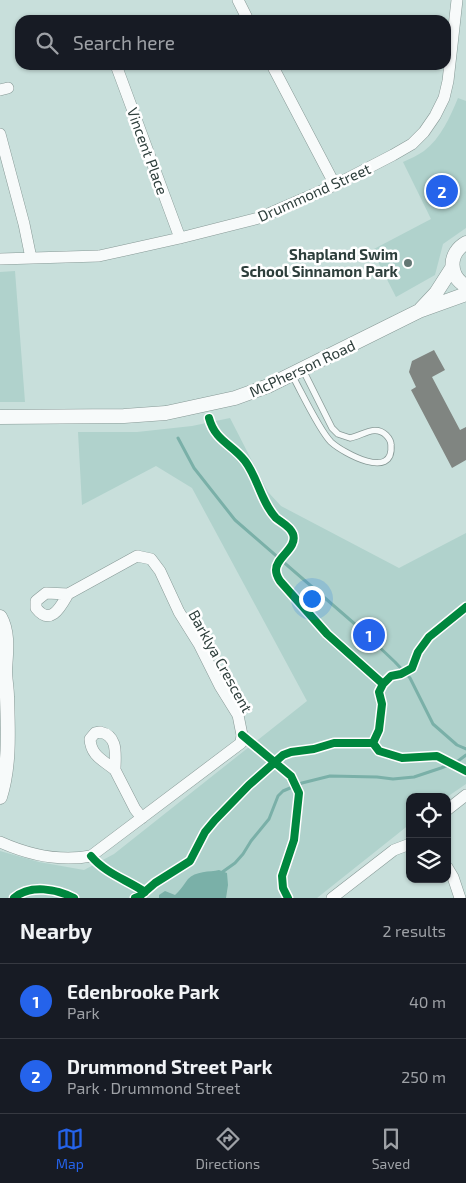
<!DOCTYPE html>
<html lang="en">
<head>
<meta charset="utf-8">
<style>
	:root { --surface:#171b24; --page:#242831; --text:#f1f3f6; --muted:#9ea1a6; --line:#363941; --accent:#2563eb }
	body { margin:0; font-family:"Exo 2",sans-serif; background:var(--page); color:var(--text) }
	.controls { position:absolute; right:15px; bottom:15px; display:grid; overflow:hidden; border-radius:10px; box-shadow:0 1px 4px #0004 }
	.controls button { width:45px; height:45px; display:grid; place-items:center; padding:0; border:0; border-bottom:1px solid var(--line); background:var(--surface); color:var(--text); font:25px sans-serif }
	.you { position:absolute; left:311px; top:598px; width:18px; height:18px; margin:-12px; border:4px solid #fff; border-radius:50%; background:#1a73e8; box-shadow:0 0 0 8px #1a73e833 }
	.badge { display:grid; place-items:center; width:32px; height:32px; border-radius:50%; background:var(--accent); color:#fff; font-size:16px; font-weight:700 }
	.pin { position:absolute; translate:-50% -50%; border:2px solid #fff; box-shadow:0 1px 5px #0006 }
	.list { margin:0; padding:0; list-style:none }
	h2 { display:flex; justify-content:space-between; align-items:center; height:65px; margin:0; padding:0 20px; font-size:21px }
	h2 small { font-size:16px; font-weight:400; color:var(--muted) }
	.list li { display:grid; grid-template-columns:32px 1fr auto; gap:15px; align-items:center; box-sizing:border-box; height:75px; padding:0 20px; border-top:1px solid var(--line) }
	.list b { display:block; font-size:19px; white-space:nowrap }
	.list p { margin:0; font-size:16px; white-space:nowrap; color:var(--muted) }
	.list em { font-size:16px; font-style:normal; color:var(--muted) }
	.icon { flex:none; width:28px; height:28px; fill:none; stroke:currentColor; stroke-width:2; stroke-linecap:round; stroke-linejoin:round }
	.map { position:relative; flex:none; width:466px; height:898px; overflow:hidden }
	.search { position:absolute; background:var(--surface); box-shadow:0 1px 4px #0004; left:15px; right:15px; top:15px; height:55px; display:flex; align-items:center; gap:12px; box-sizing:border-box; padding:0 18px; border-radius:15px; color:var(--muted); font-size:19px }
	.sheet { height:215px; background:var(--surface) }
	nav { display:flex; justify-content:space-around; align-items:center; box-sizing:border-box; height:70px; border-top:1px solid var(--line); background:var(--surface); font-size:14px; color:var(--muted) }
	nav a { display:grid; justify-items:center; gap:2px }
	nav .on { color:var(--accent) }
	.map>svg:first-child { display:block }
	.green { fill:#b0d2cc }
	.water { fill:#7ab0a8 }
	.lines { fill:none; stroke-linecap:round; stroke-linejoin:round }
	.stream { stroke:#7ab0a8; stroke-width:3 }
	.building { fill:#808581 }
	.service-casing { stroke:#879996; stroke-width:7 }
	.minor-casing { stroke:#879996; stroke-width:12 }
	.tertiary-casing { stroke:#879996; stroke-width:15 }
	.service { stroke:#f7fafa; stroke-width:5.5 }
	.minor { stroke:#f7fafa; stroke-width:11 }
	.tertiary { stroke:#f7fafa; stroke-width:14 }
	.cycleway-casing { stroke:#fff; stroke-width:11 }
	.cycleway { stroke:#00873e; stroke-width:8 }
	.poi-dot { fill:#647774; stroke:#fff; stroke-width:2 }
	.labels { text-anchor:middle; dominant-baseline:central; stroke-width:5; stroke-linejoin:round; paint-order:stroke }
	.street-label { font-size:15px; fill:#2e3f3c; stroke:#fff }
	.poi-label { font-size:15px; font-weight:bold; fill:#2e3f3c; stroke:#fff; text-anchor:end }
</style>
</head>
<body>
<div class="map">
<svg width="466" height="898" viewBox="0 0 466 898">
	<rect width="100%" height="100%" fill="#c8dfdb"/>
	<path class="green" d="M458 98 466 101V228L443 244 435 275 396 297 372 250 431 219 403 162C410 159 418 155 424 151 441 138 450 117 458 98Z
		M15 271 25 402H0V272Z
		M230 418 268 492 281 506 399 568 466 533V784L447 797H410V824L317 898H0V851L39 862 84 870 114 854 307 701 192 488 156 466 82 505 78 432H137L192 426Z"/>
	<path class="water" d="M219 870 227 873 228 885 226 898H159V895L165 891 175 895C181 890 184 884 188 879 195 871 210 872 219 870Z"/>
	<g class="lines">
		<path class="stream" d="M178 438 194 468 235 520 356 625 395 662 410 678 433 724 457 745 466 749
			M221 873 235 863 243 854 251 841 269 819 278 796 283 791 302 783 330 776 377 777 393 779 414 777 441 768 458 761 466 755"/>
	</g>
	<path class="building" d="M434 350 445 370 432 377 460 430 466 427V460L452 468 411 390 416 387 409 372 412 361Z"/>
	<g class="lines">
		<g class="service-casing">
			<path id="service" d="M292 375C301 391 319 430 331 442 343 453 394 481 391 445 391 441 389 438 386 435 375 424 362 436 350 438L338 434 332 428 303 370"/>
		</g>
		<g class="minor-casing">
			<path id="minor" d="M238 0 248 20
				M116 65 180 238
				M272 65 335 185
				M0 90 8 88
				M0 134 24 224 31 258
				M0 259 99 256 180 238 259 218 335 185 393 155 412 144 424 132 435 116 444 98 448 81 457 0
				M100 732C119 736 115 755 115 770 103 760 91 756 90 739L95 733Z
				M115 770 135 809 142 818
				M447 810 466 795
				M0 842C29 855 59 862 91 856L241 743 242 735 238 715 220 686 199 644 179 612 160 571 151 559 137 556 68 594 46 593 36 601V608C51 627 61 606 68 594
				M447 867 453 877 460 898
				M332 898 394 850 410 844"/>
		</g>
		<g class="tertiary-casing">
			<path id="tertiary" d="M466 243C448 253 448 276 466 286
				M421 309 436 293 452 268
				M0 417 124 416 166 413 235 398 268 386 419 311 466 294
				M0 617C9 633 6 653 5 670 5 679 7 688 7 697 8 729 10 766 0 797"/>
		</g>
		<use href="#service" class="service"/>
		<use href="#minor" class="minor"/>
		<use href="#tertiary" class="tertiary"/>
		<g class="cycleway-casing">
			<path id="cycleway" d="M209 418C215 441 232 444 245 461 258 478 261 502 276 518 282 523 290 526 293 534 298 548 276 557 276 570 276 574 278 578 280 581L327 634 383 684
				M242 735 291 776 299 793 294 840 282 876 283 888 288 898
				M373 743 379 730 382 704 379 692 383 684 391 676 401 674 412 668 418 652 429 637 466 607
				M373 743 379 751 402 758 437 756 466 771
				M91 856C105 873 127 880 145 892
				M14 898C30 884 57 889 74 898
				M135 898 140 896 155 883 190 861 205 832 215 820 249 785 283 755 291 752 314 749 334 743H373"/>
		</g>
		<use href="#cycleway" class="cycleway"/>
	</g>
	<circle class="poi-dot" cx="408" cy="263" r="5"/>
	<g class="labels">
		<g class="street-label">
			<text transform="translate(148 151) rotate(70)">Vincent Place</text>
			<text transform="translate(314 192) rotate(-24)">Drummond Street</text>
			<text transform="translate(302 368) rotate(-25)">McPherson Road</text>
			<text transform="translate(221 661) rotate(61)">Barklya Crescent</text>
		</g>
		<g class="poi-label">
			<text x="398" y="254">Shapland Swim<tspan x="398" dy="17">School Sinnamon Park</tspan></text>
		</g>
	</g>
</svg>
<div class="controls">
<button><svg class="icon" aria-label="locate" viewBox="0 0 24 24"><circle cx="12" cy="12" r="6"/><path d="M12 2v4M12 18v4M2 12h4M18 12h4"/></svg></button>
<button><svg class="icon" aria-label="layers" viewBox="0 0 24 24"><path d="M12 4l9 5-9 5-9-5zM3 14l9 5 9-5"/></svg></button>
</div>
<div class="you"></div>
<div class="pin badge" style="left:369px;top:635px">1</div>
<div class="pin badge" style="left:442px;top:191px">2</div>
<div class="search"><svg class="icon" aria-label="search" viewBox="0 0 24 24"><circle cx="10" cy="10" r="6"/><path d="M15 15l6 6"/></svg>Search here</div>
</div>
<section class="sheet">
<h2>Nearby<small>2 results</small></h2>
<ul class="list">
<li><span class="badge">1</span><div><b>Edenbrooke Park</b><p>Park</p></div><em>40 m</em></li>
<li><span class="badge">2</span><div><b>Drummond Street Park</b><p>Park · Drummond Street</p></div><em>250 m</em></li>
</ul>
</section>
<nav>
<a class="on"><svg class="icon" aria-label="map" viewBox="0 0 24 24"><path d="M3 6l6-2 6 2 6-2v14l-6 2-6-2-6 2zM9 4v14M15 6v14"/></svg>Map</a>
<a><svg class="icon" aria-label="directions" viewBox="0 0 24 24"><path d="M12 3l9 9-9 9-9-9zM9 14v-3h6M13 9l2 2-2 2"/></svg>Directions</a>
<a><svg class="icon" aria-label="saved" viewBox="0 0 24 24"><path d="M7 4h10v16l-5-4-5 4z"/></svg>Saved</a>
</nav>
</body>
</html>
